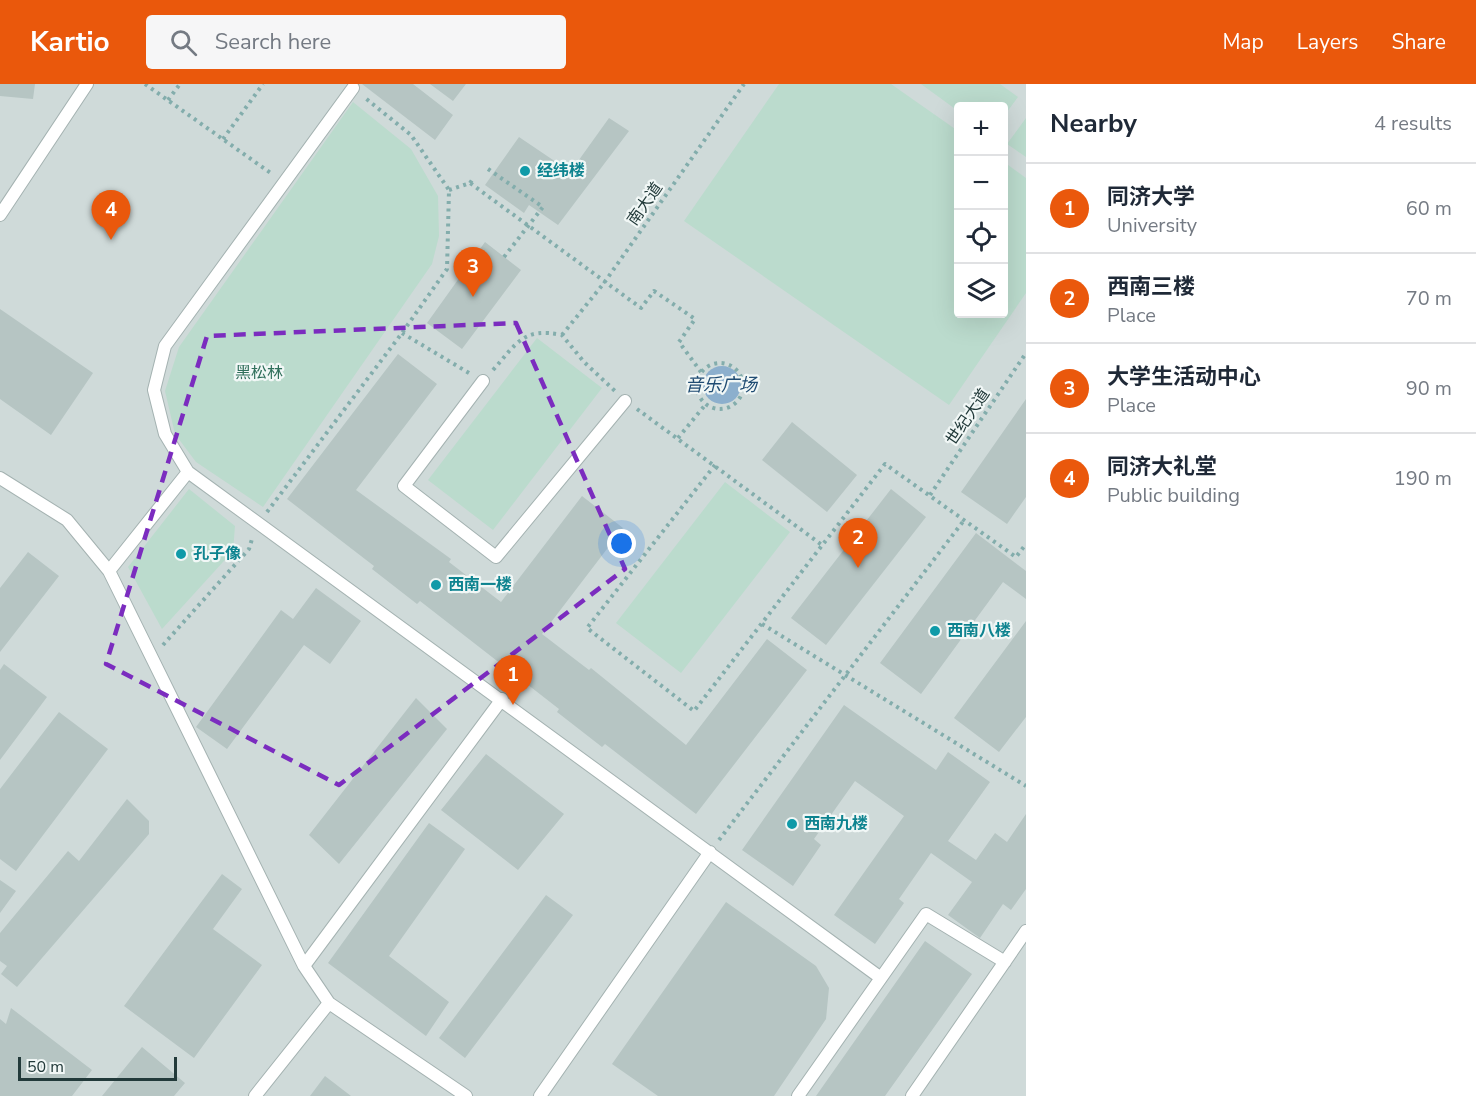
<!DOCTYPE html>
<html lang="en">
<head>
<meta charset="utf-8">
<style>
	:root { --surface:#fff; --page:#f6f6f7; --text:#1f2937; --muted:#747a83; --line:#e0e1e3; --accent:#ea580c }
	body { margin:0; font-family:"Nunito Sans","Noto Sans SC",sans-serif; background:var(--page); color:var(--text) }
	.controls { position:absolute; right:18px; top:18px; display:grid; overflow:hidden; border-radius:6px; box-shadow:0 6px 24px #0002 }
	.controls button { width:54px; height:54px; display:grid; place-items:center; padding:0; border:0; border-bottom:2px solid var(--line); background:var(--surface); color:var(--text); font:30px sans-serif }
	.scale { position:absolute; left:18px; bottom:15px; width:159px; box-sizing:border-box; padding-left:6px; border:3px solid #223a3a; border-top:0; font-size:16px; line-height:21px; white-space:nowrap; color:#223a3a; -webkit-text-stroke:4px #f1f7f6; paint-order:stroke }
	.you { position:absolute; left:622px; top:460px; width:21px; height:21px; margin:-15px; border:4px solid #fff; border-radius:50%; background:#1a73e8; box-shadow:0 0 0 9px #1a73e833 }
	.badge { display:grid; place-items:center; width:39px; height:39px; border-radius:50%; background:var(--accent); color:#fff; font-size:20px; font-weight:700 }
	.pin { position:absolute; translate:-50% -50px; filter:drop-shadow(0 2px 3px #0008) }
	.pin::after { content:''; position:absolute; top:32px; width:21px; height:18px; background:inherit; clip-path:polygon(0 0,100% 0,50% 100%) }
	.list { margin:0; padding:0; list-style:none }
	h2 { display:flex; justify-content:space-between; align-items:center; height:78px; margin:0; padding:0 24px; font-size:26px }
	h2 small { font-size:20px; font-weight:400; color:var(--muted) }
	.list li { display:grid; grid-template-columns:39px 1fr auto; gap:18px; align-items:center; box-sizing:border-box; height:90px; padding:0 24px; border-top:2px solid var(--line) }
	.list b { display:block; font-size:22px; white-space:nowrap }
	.list p { margin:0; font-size:20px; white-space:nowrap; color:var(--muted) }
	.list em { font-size:20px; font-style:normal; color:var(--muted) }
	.icon { flex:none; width:33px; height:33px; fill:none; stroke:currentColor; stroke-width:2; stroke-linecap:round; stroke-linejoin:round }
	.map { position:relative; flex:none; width:1026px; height:1012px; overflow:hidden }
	header { display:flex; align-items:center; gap:36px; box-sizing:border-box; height:84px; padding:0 30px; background:var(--accent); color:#fff }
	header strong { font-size:28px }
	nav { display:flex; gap:33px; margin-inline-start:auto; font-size:21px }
	.search { width:420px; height:54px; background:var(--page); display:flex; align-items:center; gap:15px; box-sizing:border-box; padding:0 21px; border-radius:6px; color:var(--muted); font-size:22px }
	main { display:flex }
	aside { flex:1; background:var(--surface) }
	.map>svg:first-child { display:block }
	.built { fill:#cfdad9; fill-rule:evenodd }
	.green { fill:#bbdbcd }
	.water { fill:#8cafcd }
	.building { fill:#b6c5c3 }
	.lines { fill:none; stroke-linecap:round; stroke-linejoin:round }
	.service-casing { stroke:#a4b2b1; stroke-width:14 }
	.path { stroke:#83adac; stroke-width:4; stroke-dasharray:3 4.5; stroke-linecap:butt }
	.service { stroke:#fff; stroke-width:12 }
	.path-bridge { stroke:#83adac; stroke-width:4; stroke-dasharray:3 4.5; stroke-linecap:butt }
	.marked { fill:none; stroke:#7b2cbf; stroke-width:4.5; stroke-dasharray:12 8; stroke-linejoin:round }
	.culture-dot { fill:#0f9aa8; stroke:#f1f7f6; stroke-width:2 }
	.labels { text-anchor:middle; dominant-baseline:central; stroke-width:4.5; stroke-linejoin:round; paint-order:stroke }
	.culture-label { font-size:16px; font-weight:bold; fill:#0d838f; stroke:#f1f7f6; text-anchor:start }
	.street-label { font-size:16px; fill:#223a3a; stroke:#f1f7f6 }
	.park-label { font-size:16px; fill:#2f6f5b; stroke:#f1f7f6 }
	.water-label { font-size:18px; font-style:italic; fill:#204c73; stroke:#f1f7f6 }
</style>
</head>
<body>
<header>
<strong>Kartio</strong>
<div class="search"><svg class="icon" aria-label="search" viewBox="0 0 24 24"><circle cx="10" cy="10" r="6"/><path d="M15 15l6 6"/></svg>Search here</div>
<nav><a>Map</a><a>Layers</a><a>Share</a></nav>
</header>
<main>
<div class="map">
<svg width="1026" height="1012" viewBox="0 0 1026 1012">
	<rect width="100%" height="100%" fill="#e1ebe9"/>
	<path class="built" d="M0 0H1026V1012H0ZM958 22H1004V230H958Z"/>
	<path class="green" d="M779 0H891L958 47V230H1004V78L1026 94V209L949 321 684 137Z
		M921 0H1000L1018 13 1004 32V22H958V27Z
		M353 18 411 65 438 112 439 152 432 180 263 423 196 378 175 350 165 307 179 263Z
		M1026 34V73L1007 60Z
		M537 254 602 304 493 446 428 396Z
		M725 398 790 448 681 589 616 539Z
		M189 405 235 442 233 467 162 545 128 483Z"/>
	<path class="water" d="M703 301a19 19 0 1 1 38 0a19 19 0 1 1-38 0Z"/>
	<path class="building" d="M0 0H35L33 15 0 12Z
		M362 0H413L453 31 435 56Z
		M430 0H466L453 17Z
		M609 34 629 47 558 141 529 121 524 129 485 101 519 53 556 78 552 84 566 94Z
		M485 158 521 186 462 265 427 239Z
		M0 225 93 289 51 351 0 315Z
		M398 270 437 300 356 406 451 475 449 478 501 518 582 412 623 444 542 550 589 586 591 584 686 661 767 555 807 586 696 730 605 660 602 663 557 628 559 625 420 517 417 520 372 485 374 482 287 415Z
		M1026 315V413L1007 440 961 408Z
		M792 338 857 391 827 428 762 376Z
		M891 405 926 433 826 561 791 534Z
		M976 449 1026 487V515L1003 498 921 610 880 579Z
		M28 468 59 492 0 568V504Z
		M316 504 361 537 330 580 304 561 227 665 196 643 281 526 293 535Z
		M1026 537V633L999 668 954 634Z
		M4 580 47 613 0 676V586Z
		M416 614 447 645 339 780 309 751Z
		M844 621 936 686 948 668 990 698 948 757 976 776 995 749 1007 758 1026 730V805L1011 826 1003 820 980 854 948 831 972 798 931 769 899 815 904 819 875 860 834 831 904 732 855 697 814 755 821 761 793 802 742 766Z
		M59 628 108 665 16 787 0 775V705Z
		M486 670 564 730 518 786 441 726Z
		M127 715 149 737V750L17 903 1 890 7 882 0 877V849L68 767 79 777Z
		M429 739 465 765 389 872 449 918 426 952 328 879Z
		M222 790 242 805 213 845 262 881 194 974 124 922Z
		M0 796 16 807 0 829Z
		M546 811 573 831 465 974 439 954Z
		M726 818 816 882 829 904 826 935 774 1012H658L612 980Z
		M925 857 972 890 885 1012H816Z
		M11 924 92 986 72 1012H0V935L6 940Z
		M142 963 185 999 174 1012H102Z
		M325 992 351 1012H310Z"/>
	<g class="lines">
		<g class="service-casing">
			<path id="service" d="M0 131 87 0
				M483 297 404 402 496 473 625 317
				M188 388 165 350 154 306 165 262 353 4
				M0 394 67 436 109 487 304 882 329 919 466 1012
				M109 487 188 388 881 894
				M304 882 502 615
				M255 1012 329 919
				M540 1012 710 768
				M798 1012 926 830 1005 878
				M912 1012 1026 847"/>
		</g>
		<path class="path" d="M145 0 272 90
			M168 16 180 0
			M223 55 263 0
			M488 85 543 123 539 128
			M470 99 474 93
			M449 106 470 99 641 224 654 207 695 235 679 258 701 288
			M402 249 469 289
			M562 251 604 199 744 0
			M697 302a23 23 0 1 1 46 0a23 23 0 1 1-46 0Z
			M493 286C517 259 523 243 562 251L584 278 615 307
			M637 325 822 461
			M678 354 706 320
			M715 381 587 544 694 627 885 380 1016 473 1026 460
			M930 411 1026 269
			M267 428 402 249 447 185 449 106 411 51 364 13
			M762 540 1026 702
			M163 561 249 465 252 455
			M719 756 965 435"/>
		<use href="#service" class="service"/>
		<path class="path-bridge" d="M504 173 539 128"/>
	</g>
	<path class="marked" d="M516 239 625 485 339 701 106 580 207 252Z"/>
	<g class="culture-dot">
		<circle cx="525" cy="87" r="6"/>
		<circle cx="181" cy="470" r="6"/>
		<circle cx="436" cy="501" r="6"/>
		<circle cx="935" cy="547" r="6"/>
		<circle cx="792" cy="740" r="6"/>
	</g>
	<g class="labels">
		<g class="culture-label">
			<text x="537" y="87">经纬楼</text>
			<text x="193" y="470">孔子像</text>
			<text x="448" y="501">西南一楼</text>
			<text x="947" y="547">西南八楼</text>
			<text x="804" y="740">西南九楼</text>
		</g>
		<g class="street-label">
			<text transform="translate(645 120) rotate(-55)">南大道</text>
			<text transform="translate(968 333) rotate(-56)">世纪大道</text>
		</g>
		<g class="park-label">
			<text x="259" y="289">黑松林</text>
		</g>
		<g class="water-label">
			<text x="721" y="301">音乐广场</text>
		</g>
	</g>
</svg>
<div class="controls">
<button>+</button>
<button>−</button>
<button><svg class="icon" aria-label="locate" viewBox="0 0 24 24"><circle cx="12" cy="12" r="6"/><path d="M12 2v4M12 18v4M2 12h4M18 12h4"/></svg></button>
<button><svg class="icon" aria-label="layers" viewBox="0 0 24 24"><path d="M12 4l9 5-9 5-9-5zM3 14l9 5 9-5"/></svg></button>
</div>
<div class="scale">50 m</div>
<div class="you"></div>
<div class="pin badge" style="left:513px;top:621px">1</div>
<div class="pin badge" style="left:858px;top:484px">2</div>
<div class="pin badge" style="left:473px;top:213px">3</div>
<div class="pin badge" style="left:111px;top:156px">4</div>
</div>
<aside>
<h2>Nearby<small>4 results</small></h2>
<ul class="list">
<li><span class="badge">1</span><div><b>同济大学</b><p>University</p></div><em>60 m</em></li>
<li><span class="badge">2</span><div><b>西南三楼</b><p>Place</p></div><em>70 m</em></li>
<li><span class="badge">3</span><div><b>大学生活动中心</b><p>Place</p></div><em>90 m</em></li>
<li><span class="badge">4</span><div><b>同济大礼堂</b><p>Public building</p></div><em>190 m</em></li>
</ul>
</aside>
</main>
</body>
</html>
